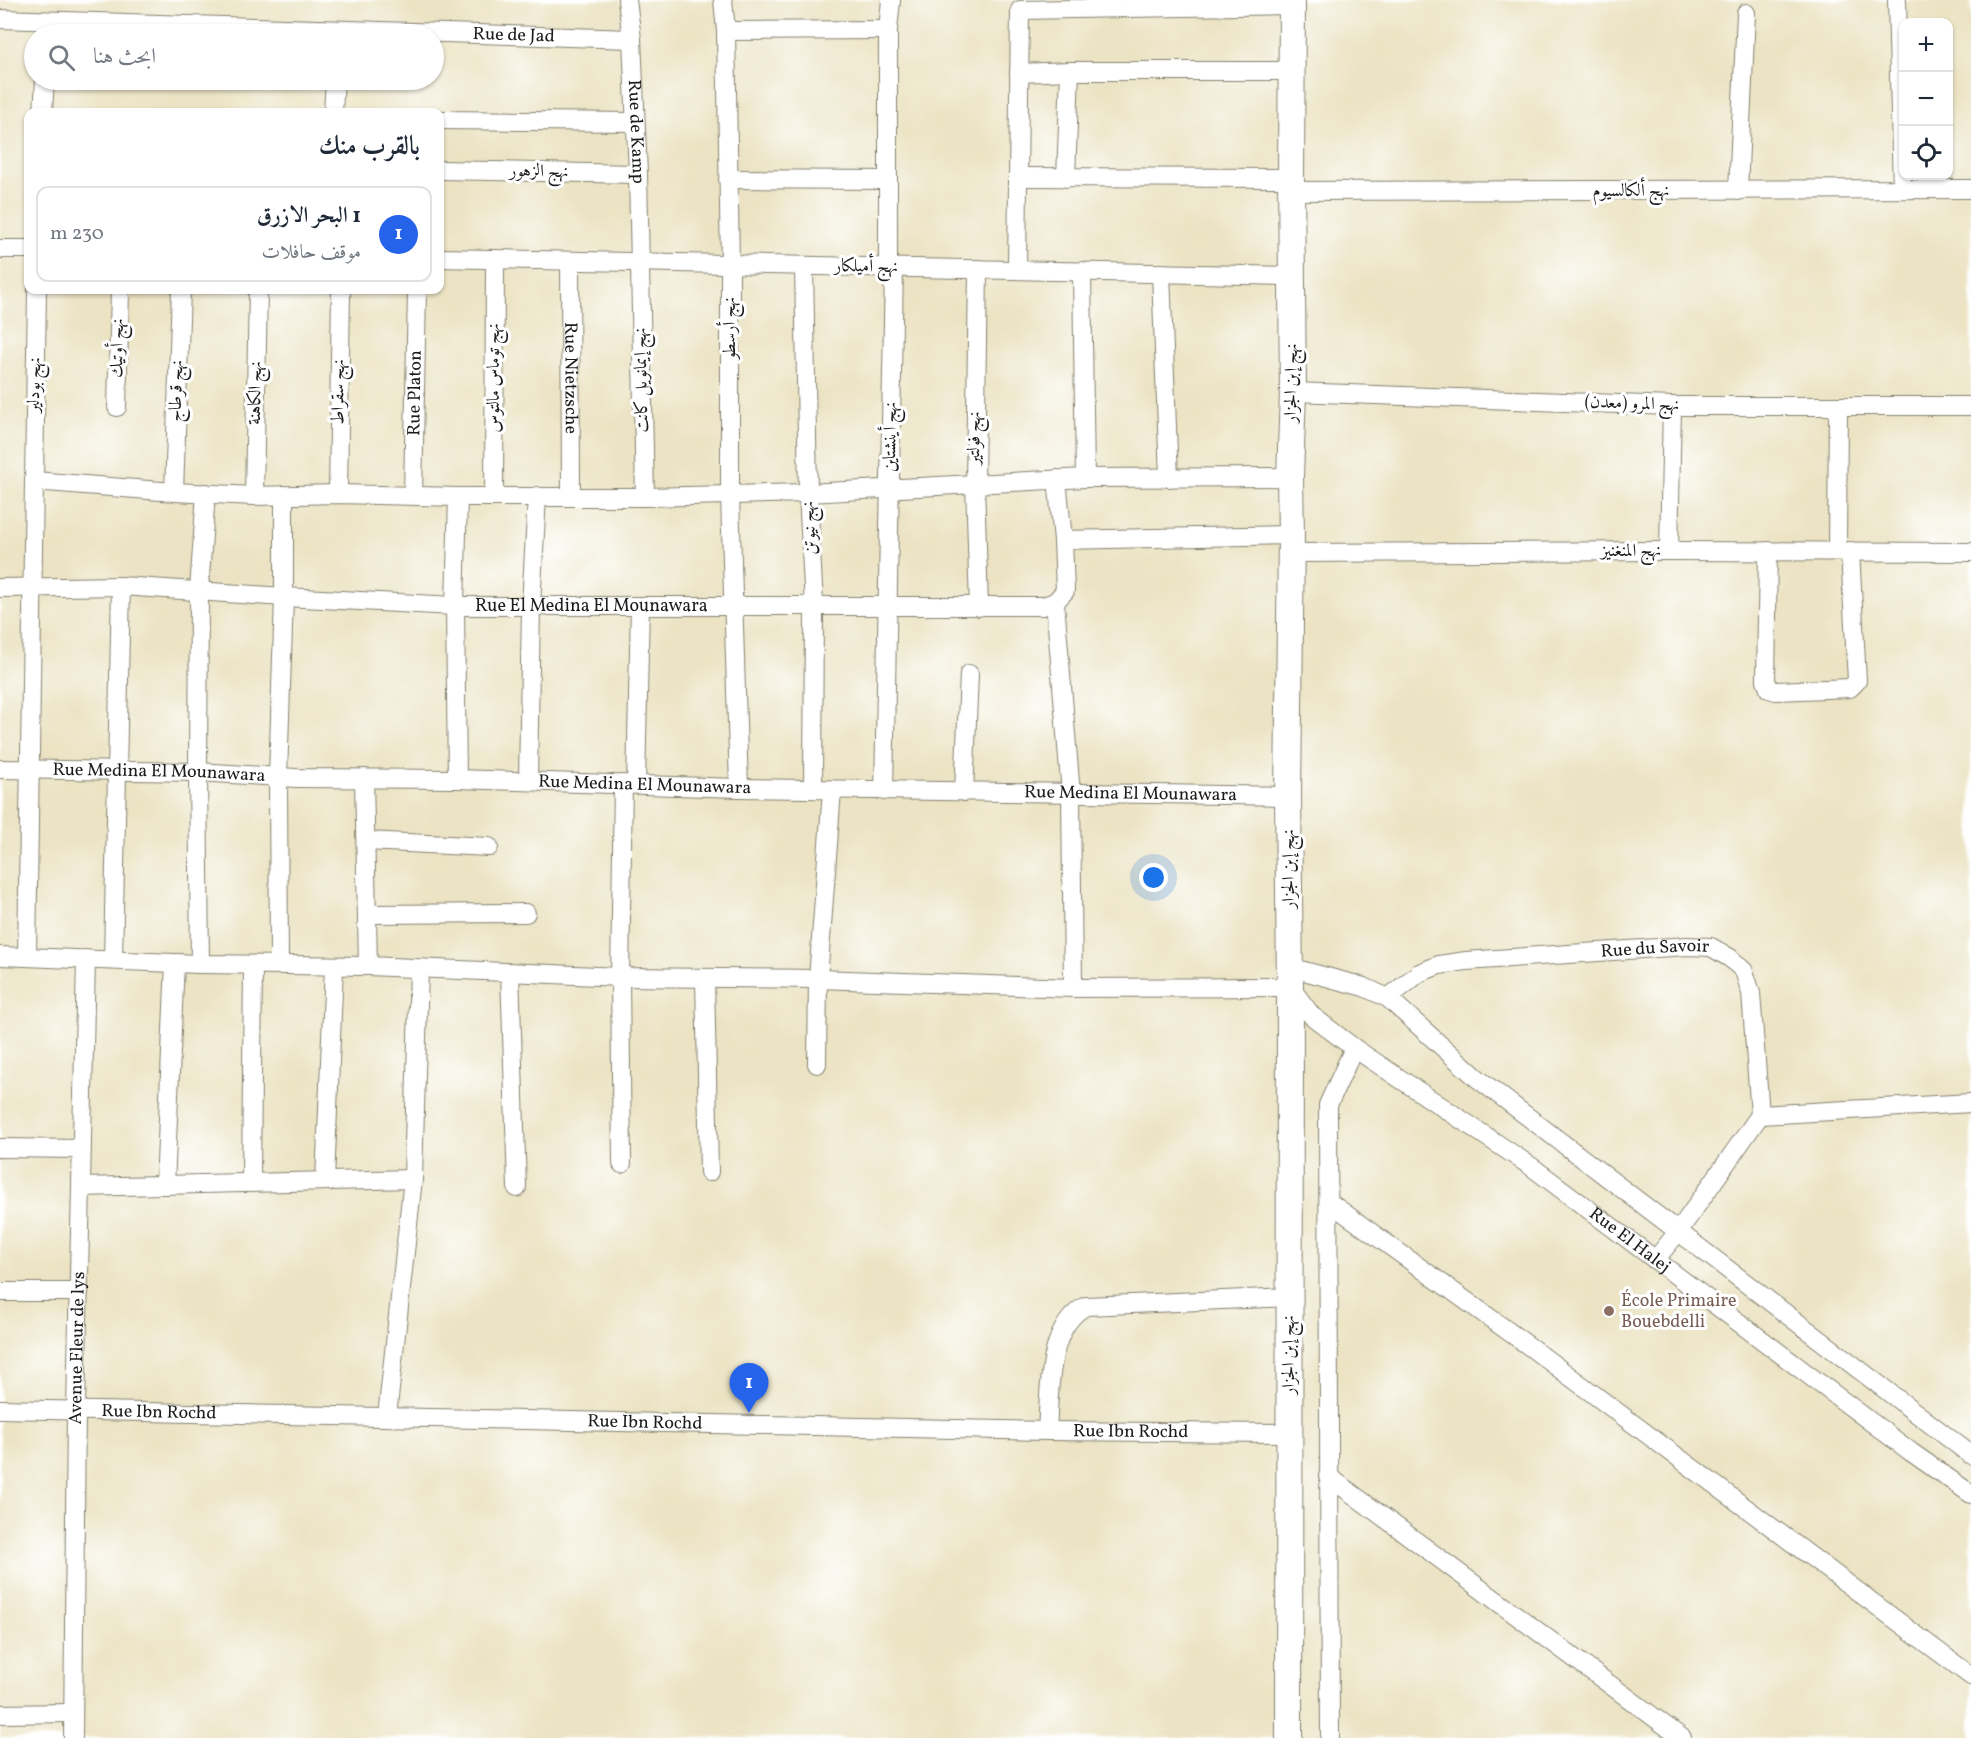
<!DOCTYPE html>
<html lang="ar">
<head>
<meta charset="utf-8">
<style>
	:root { --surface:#fff; --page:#f6f6f7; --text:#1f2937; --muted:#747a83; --line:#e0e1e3; --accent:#2563eb }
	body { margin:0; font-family:Vollkorn,Amiri,serif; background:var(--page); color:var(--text); direction:rtl }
	.controls { position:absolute; right:18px; top:18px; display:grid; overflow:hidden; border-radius:12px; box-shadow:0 2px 4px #0004 }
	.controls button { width:54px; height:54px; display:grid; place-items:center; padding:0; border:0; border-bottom:2px solid var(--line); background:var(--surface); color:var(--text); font:30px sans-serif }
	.you { position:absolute; left:1154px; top:878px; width:21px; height:21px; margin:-15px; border:4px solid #fff; border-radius:50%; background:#1a73e8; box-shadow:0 0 0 9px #1a73e833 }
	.badge { display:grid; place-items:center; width:39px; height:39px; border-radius:50%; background:var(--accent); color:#fff; font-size:20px; font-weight:700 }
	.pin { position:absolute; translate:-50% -50px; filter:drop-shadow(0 2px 3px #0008) }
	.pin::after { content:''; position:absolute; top:32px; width:21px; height:18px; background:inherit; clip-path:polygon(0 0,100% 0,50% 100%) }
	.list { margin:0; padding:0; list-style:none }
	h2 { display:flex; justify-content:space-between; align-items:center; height:78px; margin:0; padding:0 24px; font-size:26px }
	h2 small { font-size:20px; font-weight:400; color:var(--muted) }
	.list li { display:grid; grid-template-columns:39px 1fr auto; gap:18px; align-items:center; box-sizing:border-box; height:96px; margin:0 12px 12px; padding:0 12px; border:2px solid var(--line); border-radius:12px }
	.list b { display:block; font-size:22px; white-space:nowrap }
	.list p { margin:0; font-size:20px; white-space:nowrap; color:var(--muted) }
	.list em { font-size:20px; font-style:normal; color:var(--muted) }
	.icon { flex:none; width:33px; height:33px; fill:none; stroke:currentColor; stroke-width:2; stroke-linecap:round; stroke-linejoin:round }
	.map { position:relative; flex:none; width:1971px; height:1738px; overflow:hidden; direction:ltr }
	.search { position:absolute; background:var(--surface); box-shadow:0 2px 4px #0004; left:24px; top:24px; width:420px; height:66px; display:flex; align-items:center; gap:15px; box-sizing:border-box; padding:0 21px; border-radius:33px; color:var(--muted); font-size:22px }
	.panel { position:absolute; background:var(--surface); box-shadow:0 2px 4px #0004; left:24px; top:108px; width:420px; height:186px; border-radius:12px; direction:rtl }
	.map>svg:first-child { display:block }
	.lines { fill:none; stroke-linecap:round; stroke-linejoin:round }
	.street-casing { stroke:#848070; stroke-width:20 }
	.secondary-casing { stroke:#848070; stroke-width:28 }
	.street { stroke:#fff; stroke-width:18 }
	.secondary { stroke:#fff; stroke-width:26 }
	.education-dot { fill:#8d6e63; stroke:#fff; stroke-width:2 }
	.labels { text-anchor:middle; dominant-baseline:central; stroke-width:6; stroke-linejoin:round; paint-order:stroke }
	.street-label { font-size:18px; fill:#1c1c1c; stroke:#fff }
	.education-label { font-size:18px; fill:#785e54; stroke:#fff; text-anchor:start }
</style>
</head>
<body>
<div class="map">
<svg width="1971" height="1738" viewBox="0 0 1971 1738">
	<rect width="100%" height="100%" fill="#fff"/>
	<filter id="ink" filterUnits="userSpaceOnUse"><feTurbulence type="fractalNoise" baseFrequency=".0167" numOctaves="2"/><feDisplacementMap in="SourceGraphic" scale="12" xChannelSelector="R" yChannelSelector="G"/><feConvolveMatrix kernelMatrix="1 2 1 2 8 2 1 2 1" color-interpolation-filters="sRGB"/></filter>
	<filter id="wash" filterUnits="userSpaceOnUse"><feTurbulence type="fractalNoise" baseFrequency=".008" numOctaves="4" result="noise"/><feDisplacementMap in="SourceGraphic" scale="24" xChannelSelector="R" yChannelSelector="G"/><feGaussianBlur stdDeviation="1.35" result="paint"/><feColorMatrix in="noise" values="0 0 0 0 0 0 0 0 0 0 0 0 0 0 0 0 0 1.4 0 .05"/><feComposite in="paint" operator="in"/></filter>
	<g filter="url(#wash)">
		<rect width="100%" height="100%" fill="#ebe3c3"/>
	</g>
	<g filter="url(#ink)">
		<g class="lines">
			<g class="street-casing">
				<g id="street">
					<path id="s1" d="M627 0 632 39 638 174 645 497"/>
					<path d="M723 0 726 31"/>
					<path d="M1897 0 1902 189"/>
					<path id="s2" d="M0 19 632 39"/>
					<path d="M1019 73 1070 71H1293"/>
					<path d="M43 112 45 80"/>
					<path d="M333 112 335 80"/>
					<path d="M440 120 635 122"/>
					<path d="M440 170 638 174"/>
					<path d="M1018 177 1291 178"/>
					<path d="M1066 178 1070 71"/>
					<path d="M728 179 888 180"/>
					<path d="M1291 191 1971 189"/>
					<path d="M1738 191 1746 13"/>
					<path d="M0 249H28"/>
					<path d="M440 258 1292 276"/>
					<path id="s3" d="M570 261 571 496"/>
					<path d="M804 266 808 493 814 606 813 789"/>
					<path d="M888 267V30L891 0"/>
					<path d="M978 269 975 484 979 607"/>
					<path d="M1017 270 1020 10 1292 5"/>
					<path d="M1082 271 1085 478"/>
					<path d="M1161 273 1169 478"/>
					<path d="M1293 392 1672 406H1971"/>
					<path d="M117 407 120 290"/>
					<path d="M34 481 37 290"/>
					<path d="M174 492 181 290"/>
					<path d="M338 494 341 290"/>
					<path id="s4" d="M413 495 417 290"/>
					<path d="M254 496 258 290"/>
					<path d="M494 497 495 259"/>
					<path d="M1063 540 1291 535"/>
					<path d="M1669 551 1672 406"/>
					<path d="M1768 551 1766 680 1769 689 1776 691 1850 688 1857 681 1850 551"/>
					<path d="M1837 551 1838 406"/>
					<path d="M1291 553 1669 551 1971 552"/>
					<path id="s5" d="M0 588 121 586 284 597 455 606H1043L1055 602 1065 591 1063 540 1057 479"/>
					<path d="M1055 602 1071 794 1073 988"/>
					<path id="s6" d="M0 769 198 772 296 778 457 779 739 788 1288 796"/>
					<path d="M364 778 368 966"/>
					<path d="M457 779 455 606 458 497"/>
					<path d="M528 781 531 606 537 496"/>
					<path d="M636 784 640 606"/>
					<path d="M739 788 730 496V264L726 31 888 30"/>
					<path d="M884 791C889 616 891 442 894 268"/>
					<path d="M964 792 969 674"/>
					<path d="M366 841 489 847"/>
					<path d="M367 914 526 913"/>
					<path id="s7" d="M0 956 200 964 368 966 620 977 818 979 1073 988 1290 987 1312 1016 1354 1048 1532 1167 1911 1452 1971 1494"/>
					<path d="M27 957 34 481 174 492 254 496 338 494 458 497H645L808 493 1085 478 1290 477"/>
					<path d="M113 960 121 586"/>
					<path d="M200 964 198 772 199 590 206 493"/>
					<path d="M279 965 278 777 284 597V495"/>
					<path d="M1289 967 1364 987 1388 998 1477 1078 1971 1455"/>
					<path d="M510 972 517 1188"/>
					<path d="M705 978 709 1172"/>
					<path id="s8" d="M1388 998 1419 973 1439 965 1466 961 1687 946 1711 947 1730 958 1744 971 1751 993 1760 1115 1678 1232 1655 1260"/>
					<path d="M817 1064 818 979 832 790"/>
					<path d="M1760 1115 1971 1103"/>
					<path d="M0 1148 81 1149"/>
					<path d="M622 1164 620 977 623 784"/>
					<path d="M325 1181 334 966"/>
					<path d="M251 1183 253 965"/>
					<path d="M165 1185 175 963"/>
					<path d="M81 1187 413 1179"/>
					<path d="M1329 1202 1533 1349 1971 1676"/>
					<path d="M0 1292H79"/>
					<path id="s9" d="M0 1409 1047 1431 1289 1433"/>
					<path d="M387 1416 413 1179 419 969"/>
					<path d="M1047 1431C1050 1392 1046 1327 1086 1306L1289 1297"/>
					<path d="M1328 1476 1682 1738"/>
					<path d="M0 1714 72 1713"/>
					<path id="s10" d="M73 1738 76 1410 86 959"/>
					<path d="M1330 1738 1328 1105 1354 1048"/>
				</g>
			</g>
			<g class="secondary-casing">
				<path id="secondary" d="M1289 1738 1290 987 1288 796 1291 535 1290 477 1293 392 1291 178 1292 0"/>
			</g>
			<use href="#street" class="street"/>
			<use href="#secondary" class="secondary"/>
		</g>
	</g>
	<circle class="education-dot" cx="1609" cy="1311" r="6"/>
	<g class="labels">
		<g class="street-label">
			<text stroke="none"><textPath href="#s2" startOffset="514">Rue de Jad</textPath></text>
			<text stroke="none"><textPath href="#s1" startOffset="132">Rue de Kamp</textPath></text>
			<text transform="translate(539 172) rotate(1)">نهج الزهور</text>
			<text x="1631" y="191">نهج ألكالسيوم</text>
			<text transform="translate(866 267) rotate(1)">نهج أميلكار</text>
			<text transform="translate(730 328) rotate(-90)">نهج أرسطو</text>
			<text transform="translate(118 348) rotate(-89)">نهج أوتيك</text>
			<text transform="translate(494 378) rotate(-90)">نهج توماس مالتوس</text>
			<text stroke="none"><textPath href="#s3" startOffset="117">Rue Nietzsche</textPath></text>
			<text transform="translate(642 380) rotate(-91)">نهج إيمانويل كانت</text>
			<text transform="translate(1292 383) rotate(-89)">نهج إبن الجزار</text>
			<text transform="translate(35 385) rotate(-88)">نهج بودلير</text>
			<text transform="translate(177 391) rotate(-88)">نهج قرطاج</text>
			<text transform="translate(339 392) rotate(-89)">نهج سقراط</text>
			<text stroke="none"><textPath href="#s4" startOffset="102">Rue Platon</textPath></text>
			<text transform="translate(256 393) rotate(-89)">نهج الكاهنة</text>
			<text transform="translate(1632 404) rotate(2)">نهج المرو (معدن)</text>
			<text transform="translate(891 437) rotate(-89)">نهج أينشتاين</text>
			<text transform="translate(975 438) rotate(-89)">نهج فولتير</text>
			<text transform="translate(810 528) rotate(-93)">نهج نيوتن</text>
			<text x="1631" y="551">نهج المنغنيز</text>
			<text stroke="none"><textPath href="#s5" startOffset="592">Rue El Medina El Mounawara</textPath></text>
			<text stroke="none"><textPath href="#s6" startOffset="159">Rue Medina El Mounawara</textPath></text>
			<text stroke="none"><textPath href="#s6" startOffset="645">Rue Medina El Mounawara</textPath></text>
			<text stroke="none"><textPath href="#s6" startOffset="1131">Rue Medina El Mounawara</textPath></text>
			<text transform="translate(1289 869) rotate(-90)">نهج إبن الجزار</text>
			<text stroke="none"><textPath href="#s8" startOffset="278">Rue du Savoir</textPath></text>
			<text stroke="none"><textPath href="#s7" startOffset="1716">Rue El Halej</textPath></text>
			<text stroke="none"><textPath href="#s10" startOffset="390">Avenue Fleur de lys</textPath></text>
			<text transform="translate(1289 1355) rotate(-90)">نهج إبن الجزار</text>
			<text stroke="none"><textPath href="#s9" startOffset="159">Rue Ibn Rochd</textPath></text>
			<text stroke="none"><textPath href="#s9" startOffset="645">Rue Ibn Rochd</textPath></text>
			<text stroke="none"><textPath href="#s9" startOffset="1131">Rue Ibn Rochd</textPath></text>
		</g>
		<g class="education-label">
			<text x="1621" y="1301">École Primaire<tspan x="1621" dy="21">Bouebdelli</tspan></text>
		</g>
	</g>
</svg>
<div class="controls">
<button>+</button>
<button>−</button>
<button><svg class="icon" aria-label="locate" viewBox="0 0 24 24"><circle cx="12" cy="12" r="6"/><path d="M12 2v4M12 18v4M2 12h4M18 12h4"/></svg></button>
</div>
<div class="you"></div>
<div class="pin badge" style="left:749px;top:1413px">1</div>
<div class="search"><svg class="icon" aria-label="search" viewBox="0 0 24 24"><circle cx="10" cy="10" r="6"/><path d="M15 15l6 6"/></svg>ابحث هنا</div>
<section class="panel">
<h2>بالقرب منك<small></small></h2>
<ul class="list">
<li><span class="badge">1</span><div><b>1 البحر الازرق</b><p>موقف حافلات</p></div><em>230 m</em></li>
</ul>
</section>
</div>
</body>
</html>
